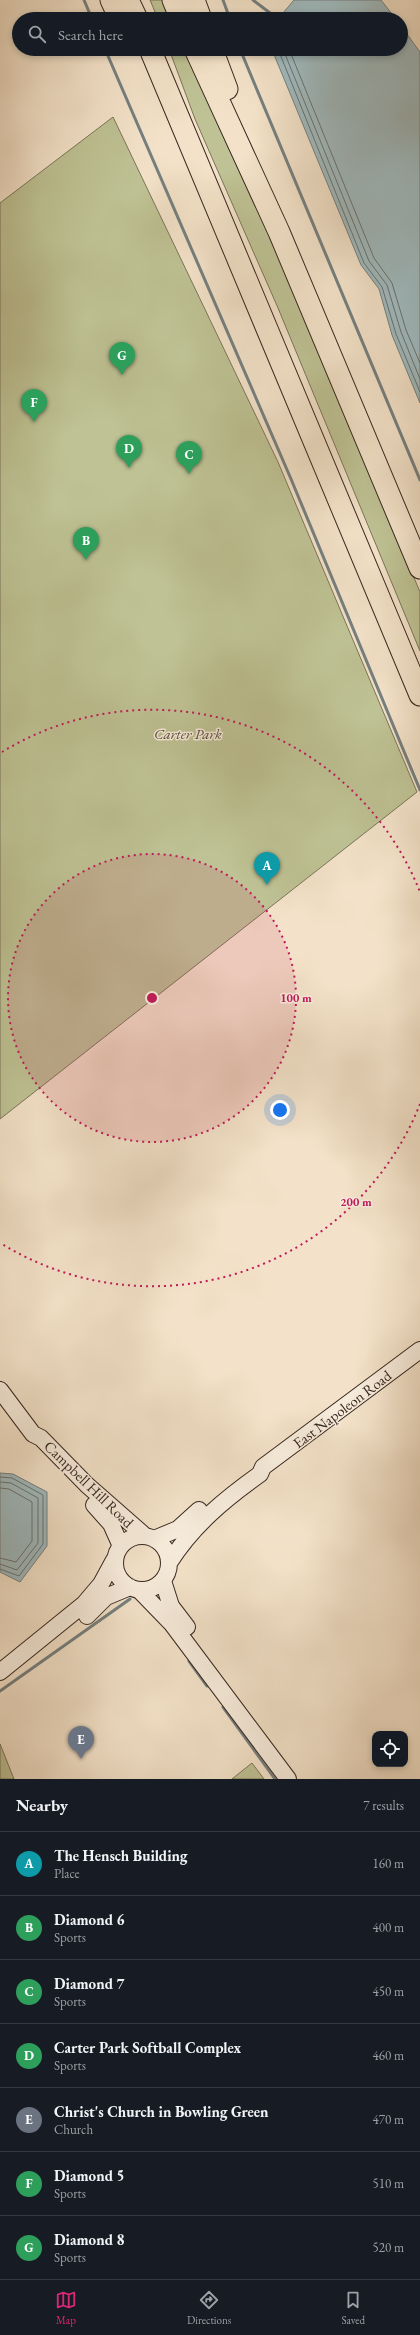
<!DOCTYPE html>
<html lang="en">
<head>
<meta charset="utf-8">
<style>
	:root { --surface:#171b24; --page:#20242c; --text:#f1f3f6; --muted:#9ea1a6; --line:#363941; --accent:#db2777 }
	body { margin:0; font-family:"EB Garamond",serif; background:var(--page); color:var(--text) }
	.controls { position:absolute; right:12px; bottom:12px; display:grid; overflow:hidden; border-radius:8px; box-shadow:0 2px 6px #0003 }
	.controls button { width:36px; height:36px; display:grid; place-items:center; padding:0; border:0; border-bottom:1px solid var(--line); background:var(--surface); color:var(--text); font:20px sans-serif }
	.you { position:absolute; left:280px; top:1110px; width:14px; height:14px; margin:-10px; border:3px solid #fff; border-radius:50%; background:#1a73e8; box-shadow:0 0 0 6px #1a73e833 }
	.badge { display:grid; place-items:center; width:26px; height:26px; border-radius:50%; background:var(--accent); color:#fff; font-size:13px; font-weight:700 }
	.pin { position:absolute; translate:-50% -33px; filter:drop-shadow(0 1px 2px #0008) }
	.pin::after { content:''; position:absolute; top:21px; width:14px; height:12px; background:inherit; clip-path:polygon(0 0,100% 0,50% 100%) }
	.list { margin:0; padding:0; list-style:none }
	h2 { display:flex; justify-content:space-between; align-items:center; height:52px; margin:0; padding:0 16px; font-size:17px }
	h2 small { font-size:13px; font-weight:400; color:var(--muted) }
	.list li { display:grid; grid-template-columns:26px 1fr auto; gap:12px; align-items:center; box-sizing:border-box; height:64px; padding:0 16px; border-top:1px solid var(--line) }
	.list b { display:block; font-size:15px; white-space:nowrap }
	.list p { margin:0; font-size:13px; white-space:nowrap; color:var(--muted) }
	.list em { font-size:13px; font-style:normal; color:var(--muted) }
	.icon { flex:none; width:22px; height:22px; fill:none; stroke:currentColor; stroke-width:2; stroke-linecap:round; stroke-linejoin:round }
	.map { position:relative; flex:none; width:420px; height:1779px; overflow:hidden }
	.search { position:absolute; background:var(--surface); box-shadow:0 2px 6px #0003; left:12px; right:12px; top:12px; height:44px; display:flex; align-items:center; gap:10px; box-sizing:border-box; padding:0 14px; border-radius:22px; color:var(--muted); font-size:15px }
	.sheet { height:500px; background:var(--surface) }
	nav { display:flex; justify-content:space-around; align-items:center; box-sizing:border-box; height:56px; border-top:1px solid var(--line); background:var(--surface); font-size:11px; color:var(--muted) }
	nav a { display:grid; justify-items:center; gap:2px }
	nav .on { color:var(--accent) }
	.map>svg:first-child { display:block }
	.green { fill:#bec294; stroke:#7b755a }
	.water { fill:#a0bbc0; stroke:#768080 }
	.lines { fill:none; stroke-linecap:round; stroke-linejoin:round }
	.shore { stroke:#6c7270; stroke-width:1 }
	.stream { stroke:#768080; stroke-width:3 }
	.secondary-casing { stroke:#382820; stroke-width:18 }
	.highway-casing { stroke:#382820; stroke-width:23 }
	.secondary { stroke:#f7ecdc; stroke-width:16 }
	.highway { stroke:#f3e2c9; stroke-width:21 }
	.ring { fill:none; stroke:#c2185b; stroke-width:2; stroke-dasharray:2 4 }
	.labels { text-anchor:middle; dominant-baseline:central; stroke-width:3; stroke-linejoin:round; paint-order:stroke }
	.park-label { font-size:15px; font-style:italic; fill:#5a4e3d; stroke:#f7ecdc }
	.street-label { font-size:15px; fill:#382820; stroke:#f7ecdc }
	.centre { fill:#c2185b; stroke:#f7ecdc; stroke-width:2 }
	.ring-label { font-size:12px; text-anchor:middle; font-weight:bold; fill:#c2185b; stroke:#f7ecdc; stroke-width:3; stroke-linejoin:round; paint-order:stroke }
</style>
</head>
<body>
<div class="map">
<svg width="420" height="1779" viewBox="0 0 420 1779">
	<rect width="100%" height="100%" fill="#f3e2c9"/>
	<filter id="stains"><feTurbulence type="fractalNoise" baseFrequency=".005" numOctaves="4"/><feColorMatrix values="0 0 0 0 .2 0 0 0 0 .09 0 0 0 0 .02 0 0 0 .5 -.17"/></filter>
	<radialGradient id="worn" r=".72"><stop offset=".6" stop-color="#630" stop-opacity="0"/><stop offset="1" stop-color="#630" stop-opacity=".3"/></radialGradient>
	<path class="green" d="M150 0H172L180 19H158Z
		M169 49H193L420 592V651L278 308 195 119Z
		M113 117 278 462 417 792 0 1119V203Z
		M0 1744 14 1779H0Z
		M252 1763 264 1779H232Z"/>
	<path class="water" d="M294 0H381L396 19H278Z
		M401 26 420 52V403L392 335 379 289 361 265 275 57 274 49H401Z
		M0 1473 13 1474 47 1492V1546L20 1582 0 1572Z"/>
	<g class="lines">
		<path class="shore" d="M278 49 364 263 382 287 396 334 420 392
			M283 49 369 261 387 285 401 332 420 379
			M289 49 374 258 392 283 406 330 420 363
			M0 1477 12 1478 43 1495V1544L19 1576 0 1569
			M0 1482 11 1483 38 1498V1543L17 1570 0 1564
			M0 1488 9 1489 32 1502V1541L16 1562 0 1558"/>
		<path class="stream" d="M84 0 92 19
			M223 0 230 19
			M253 0 278 19
			M105 49 291 479 420 790
			M240 49 420 480
			M189 1661 207 1686
			M0 1691 130 1599
			M223 1707 275 1779"/>
		<g class="secondary-casing">
			<path id="secondary" d="M0 1390 33 1434 41 1438 87 1485 144 1535
				M94 1505 111 1524 120 1544
				M115 1563a27 27 0 1 1 54 0a27 27 0 1 1-54 0Z
				M154 1539 178 1529 199 1510
				M169 1563C193 1525 225 1499 260 1474L263 1467 420 1350
				M163 1581 171 1606 187 1627
				M139 1590 172 1624 288 1779
				M87 1616 106 1597 130 1587
				M0 1672 84 1604 101 1584 114 1560"/>
		</g>
		<g class="highway-casing">
			<path id="highway" d="M111 0 120 19
				M128 0 137 19
				M173 0 181 19
				M194 0 201 19
				M150 49 420 695
				M195 49 279 232 420 568
				M212 49 227 89"/>
		</g>
		<use href="#secondary" class="secondary"/>
		<use href="#highway" class="highway"/>
	</g>
	<circle cx="152" cy="998" r="144" fill="#c2185b" fill-opacity=".12"/>
	<g class="ring">
		<circle cx="152" cy="998" r="144"/>
		<path d="M420 1104A288 288 0 0 1 2 1244M2 752A288 288 0 0 1 420 892"/>
	</g>
	<g class="labels">
		<g class="park-label">
			<text x="188" y="733">Carter Park</text>
		</g>
		<g class="street-label">
			<text transform="translate(342 1409) rotate(-37)">East Napoleon Road</text>
			<text transform="translate(89 1484) rotate(44)">Campbell Hill Road</text>
		</g>
	</g>
	<circle cx="152" cy="998" r="6" class="centre"/>
	<g class="ring-label">
		<text x="296" y="1002">100 m</text>
		<text x="356" y="1206">200 m</text>
	</g>
	<rect width="100%" height="100%" filter="url(#stains)"/>
	<rect width="100%" height="100%" fill="url(#worn)"/>
</svg>
<div class="controls">
<button><svg class="icon" aria-label="locate" viewBox="0 0 24 24"><circle cx="12" cy="12" r="6"/><path d="M12 2v4M12 18v4M2 12h4M18 12h4"/></svg></button>
</div>
<div class="you"></div>
<div class="pin badge" style="left:267px;top:885px;background:#0f9aa8">A</div>
<div class="pin badge" style="left:86px;top:560px;background:#2e9e5b">B</div>
<div class="pin badge" style="left:189px;top:474px;background:#2e9e5b">C</div>
<div class="pin badge" style="left:129px;top:468px;background:#2e9e5b">D</div>
<div class="pin badge" style="left:81px;top:1759px;background:#6b7280">E</div>
<div class="pin badge" style="left:34px;top:422px;background:#2e9e5b">F</div>
<div class="pin badge" style="left:122px;top:375px;background:#2e9e5b">G</div>
<div class="search"><svg class="icon" aria-label="search" viewBox="0 0 24 24"><circle cx="10" cy="10" r="6"/><path d="M15 15l6 6"/></svg>Search here</div>
</div>
<section class="sheet">
<h2>Nearby<small>7 results</small></h2>
<ul class="list">
<li><span class="badge" style="background:#0f9aa8">A</span><div><b>The Hensch Building</b><p>Place</p></div><em>160 m</em></li>
<li><span class="badge" style="background:#2e9e5b">B</span><div><b>Diamond 6</b><p>Sports</p></div><em>400 m</em></li>
<li><span class="badge" style="background:#2e9e5b">C</span><div><b>Diamond 7</b><p>Sports</p></div><em>450 m</em></li>
<li><span class="badge" style="background:#2e9e5b">D</span><div><b>Carter Park Softball Complex</b><p>Sports</p></div><em>460 m</em></li>
<li><span class="badge" style="background:#6b7280">E</span><div><b>Christ's Church in Bowling Green</b><p>Church</p></div><em>470 m</em></li>
<li><span class="badge" style="background:#2e9e5b">F</span><div><b>Diamond 5</b><p>Sports</p></div><em>510 m</em></li>
<li><span class="badge" style="background:#2e9e5b">G</span><div><b>Diamond 8</b><p>Sports</p></div><em>520 m</em></li>
</ul>
</section>
<nav>
<a class="on"><svg class="icon" aria-label="map" viewBox="0 0 24 24"><path d="M3 6l6-2 6 2 6-2v14l-6 2-6-2-6 2zM9 4v14M15 6v14"/></svg>Map</a>
<a><svg class="icon" aria-label="directions" viewBox="0 0 24 24"><path d="M12 3l9 9-9 9-9-9zM9 14v-3h6M13 9l2 2-2 2"/></svg>Directions</a>
<a><svg class="icon" aria-label="saved" viewBox="0 0 24 24"><path d="M7 4h10v16l-5-4-5 4z"/></svg>Saved</a>
</nav>
</body>
</html>
